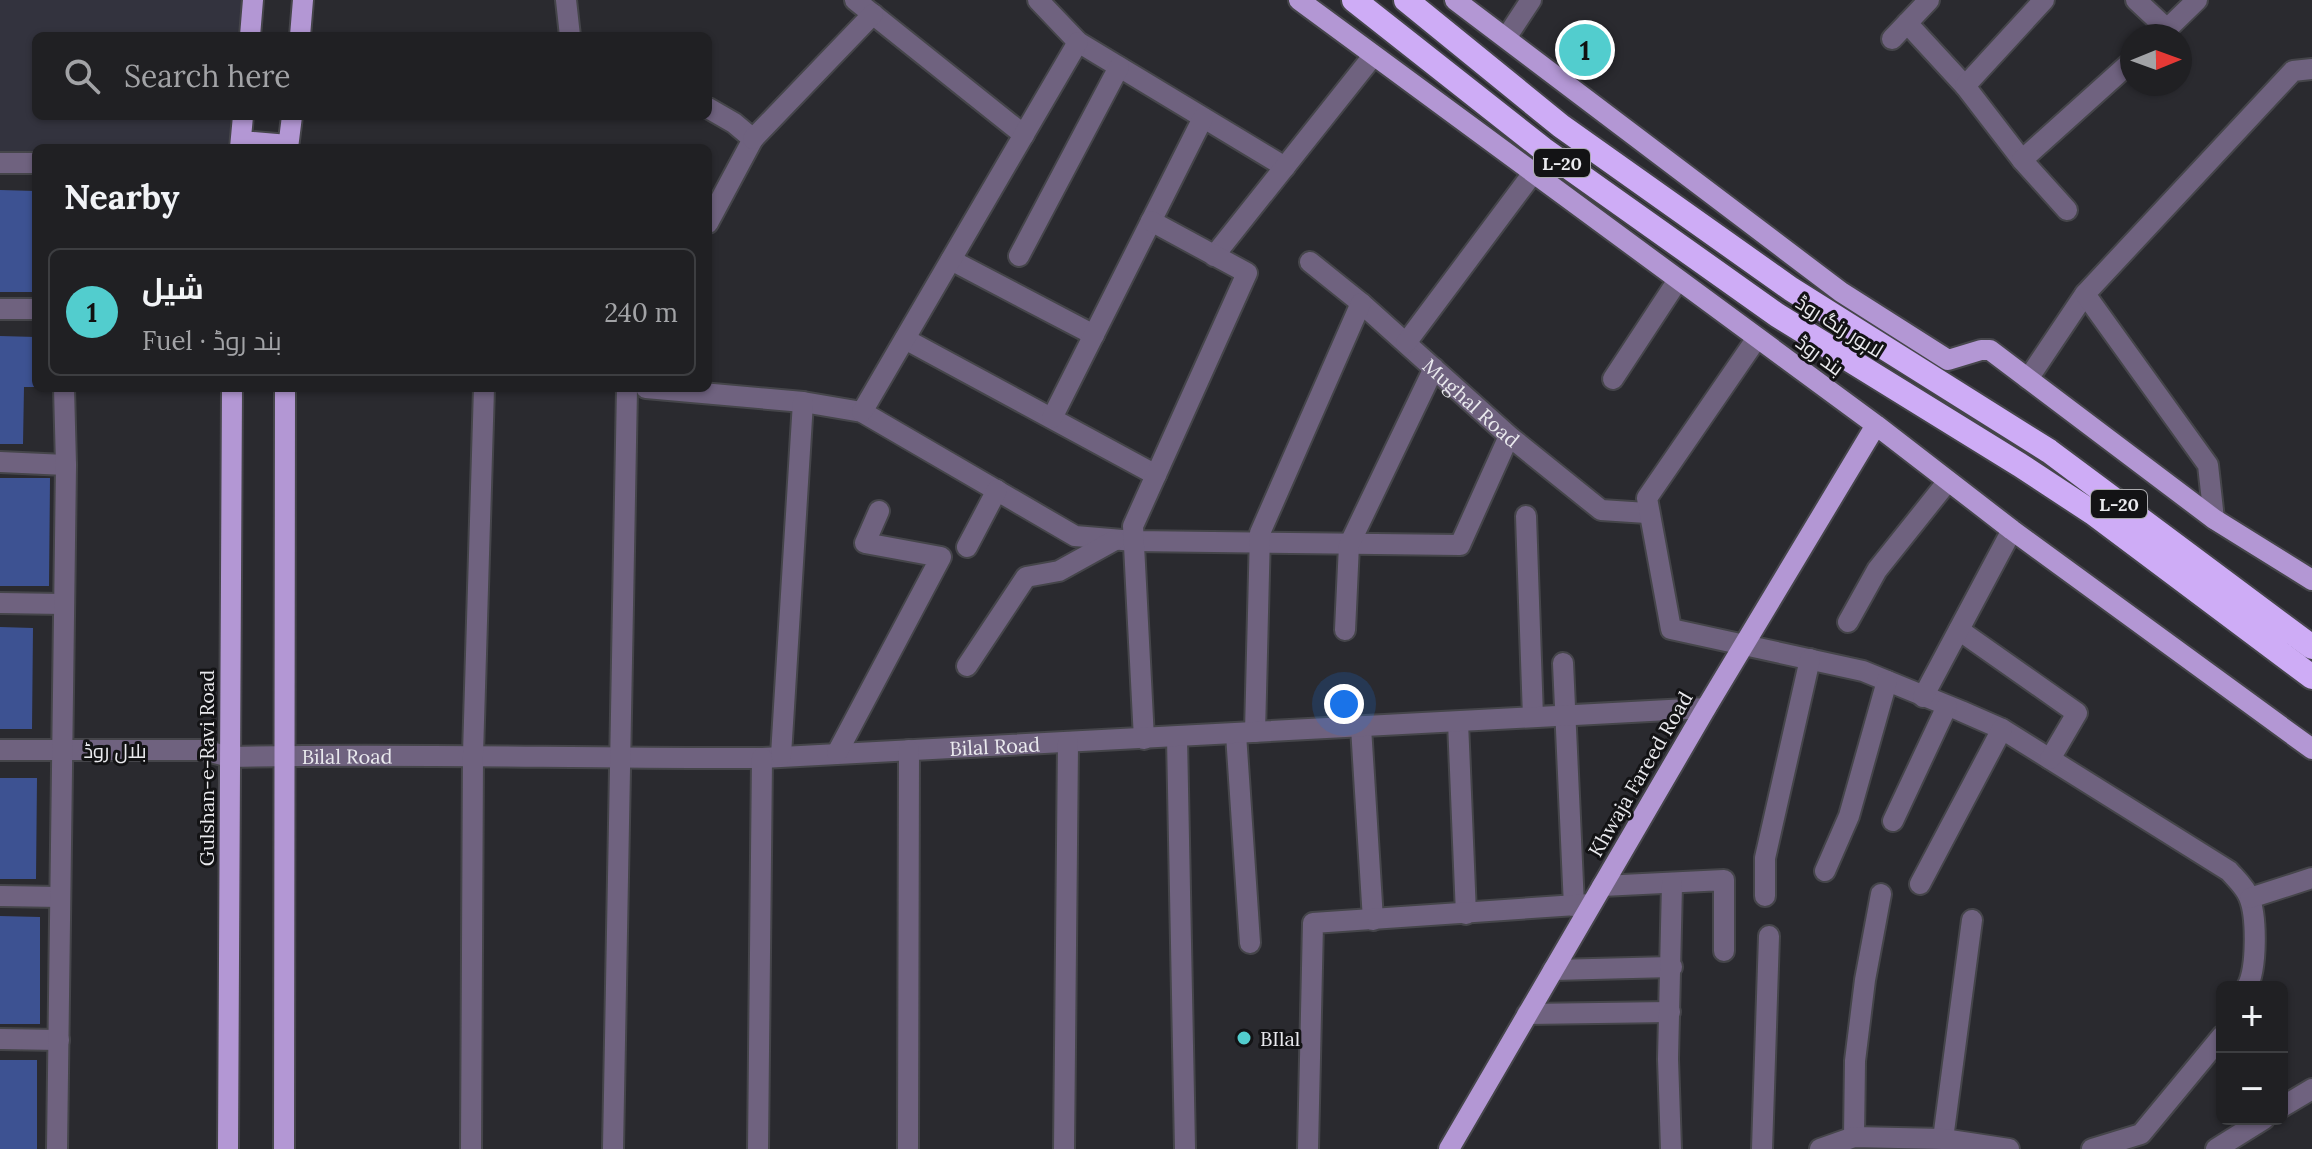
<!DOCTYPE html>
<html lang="en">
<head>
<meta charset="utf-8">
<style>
	:root { --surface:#202023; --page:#28282b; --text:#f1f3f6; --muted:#a2a3a6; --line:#3d3e41; --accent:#52cdce }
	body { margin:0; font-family:Lora,Cairo,serif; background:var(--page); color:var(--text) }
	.controls { position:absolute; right:24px; bottom:24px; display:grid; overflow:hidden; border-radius:12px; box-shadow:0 2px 6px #0004 }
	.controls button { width:72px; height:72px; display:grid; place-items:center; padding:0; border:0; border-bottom:2px solid var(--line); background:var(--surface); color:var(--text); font:40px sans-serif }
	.compass { position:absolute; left:2120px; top:24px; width:72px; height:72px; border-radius:50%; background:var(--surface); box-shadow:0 2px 6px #0004; rotate:89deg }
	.you { position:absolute; left:1344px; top:704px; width:28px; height:28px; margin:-20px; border:6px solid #fff; border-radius:50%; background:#1a73e8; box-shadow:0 0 0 12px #1a73e833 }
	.badge { display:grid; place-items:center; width:52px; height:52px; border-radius:50%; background:var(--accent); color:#111; font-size:26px; font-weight:700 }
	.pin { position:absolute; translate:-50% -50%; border:4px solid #fff; box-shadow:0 2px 8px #0006 }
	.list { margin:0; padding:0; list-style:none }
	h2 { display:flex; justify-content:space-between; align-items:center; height:104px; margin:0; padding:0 32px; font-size:34px }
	h2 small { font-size:26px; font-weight:400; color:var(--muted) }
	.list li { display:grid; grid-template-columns:52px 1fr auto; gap:24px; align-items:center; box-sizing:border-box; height:128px; margin:0 16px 16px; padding:0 16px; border:2px solid var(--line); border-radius:12px }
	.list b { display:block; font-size:30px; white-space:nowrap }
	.list p { margin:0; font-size:26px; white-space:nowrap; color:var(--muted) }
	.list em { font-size:26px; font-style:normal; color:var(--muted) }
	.icon { flex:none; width:44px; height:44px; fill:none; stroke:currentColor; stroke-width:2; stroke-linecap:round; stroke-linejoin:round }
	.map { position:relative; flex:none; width:2312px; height:1149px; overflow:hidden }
	.search { position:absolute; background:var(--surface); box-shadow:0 2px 6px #0004; left:32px; top:32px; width:680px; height:88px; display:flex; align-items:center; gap:20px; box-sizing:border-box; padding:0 28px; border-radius:12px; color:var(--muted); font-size:30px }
	.panel { position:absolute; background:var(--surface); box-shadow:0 2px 6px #0004; left:32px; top:144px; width:680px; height:248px; border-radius:12px }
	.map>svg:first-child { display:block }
	.built { fill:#33333e }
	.building { fill:#3d5292 }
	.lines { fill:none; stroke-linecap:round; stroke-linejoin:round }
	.minor-casing { stroke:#45454a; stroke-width:24 }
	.major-casing { stroke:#45454a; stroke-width:24 }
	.highway-casing { stroke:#45454a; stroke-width:28 }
	.minor { stroke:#6f627f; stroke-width:20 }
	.major { stroke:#b397d4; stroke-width:20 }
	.highway { stroke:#ceacf6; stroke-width:24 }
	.poi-dot { fill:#52cdce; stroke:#131315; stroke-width:3 }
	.labels { text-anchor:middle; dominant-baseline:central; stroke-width:6; stroke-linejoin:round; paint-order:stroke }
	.shield { fill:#131315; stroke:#aaaaad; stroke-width:2 }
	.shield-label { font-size:18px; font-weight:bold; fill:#eaeaee }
	.street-label { font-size:20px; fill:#eaeaee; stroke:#131315 }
	.poi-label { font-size:20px; fill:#eaeaee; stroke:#131315; text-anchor:start }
</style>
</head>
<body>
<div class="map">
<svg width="2312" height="1149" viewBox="0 0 2312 1149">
	<rect width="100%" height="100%" fill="#2a2a2f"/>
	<path class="built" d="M0 0H257L254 36H36V116H247L244 148H36V165L0 164Z"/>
	<path class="building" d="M0 190 36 191 35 292H0Z
		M0 336 36 337V387H24L23 444H0Z
		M0 478H50L49 586H0Z
		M0 627 33 628 32 729H0Z
		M0 778H37L36 879H0Z
		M0 916 40 917V1024H0Z
		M0 1060H37V1149H0Z"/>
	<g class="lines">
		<g class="minor-casing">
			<g id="minor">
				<path d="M566 0 570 36"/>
				<path d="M855 0 1024 135"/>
				<path d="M1038 0 1078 42 1285 167"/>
				<path d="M2136 0 2167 29"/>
				<path d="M1907 23 1965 86"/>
				<path d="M2160 36 2197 0"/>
				<path d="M1506 38 1531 0"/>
				<path d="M1892 39 1929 0"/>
				<path d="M708 108 734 123 753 139 708 223"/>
				<path d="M753 139 873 14"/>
				<path d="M2022 160 1965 86 2044 0"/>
				<path d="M0 163H36"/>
				<path d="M2067 210 2022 160 2132 61"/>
				<path d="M1019 256 1119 67"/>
				<path d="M1214 256 1373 56"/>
				<path d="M951 260 1094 335"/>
				<path id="s1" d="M1310 262 1361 303 1509 436 1601 510 1647 513"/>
				<path d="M0 309H36"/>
				<path d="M1757 338 1647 498 1671 629 1863 671 1961 711 2002 729 2229 871C2236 879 2245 887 2249 897 2257 916 2257 969 2247 987"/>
				<path d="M905 339 1156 475"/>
				<path d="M1406 343 1533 173"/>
				<path d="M1613 379 1678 280"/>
				<path d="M2028 379 2085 294"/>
				<path d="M646 388 803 402 862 412 1075 536 1134 541 1460 545 1509 436"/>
				<path d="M862 412 1078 42"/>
				<path d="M1052 418 1203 118"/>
				<path d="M0 462 66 465"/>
				<path d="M1526 516 1533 717"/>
				<path d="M2214 519 2208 465 2085 294 2293 71 2312 69"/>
				<path d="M967 547 997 490"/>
				<path d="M0 603 63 604"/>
				<path d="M1848 622 1877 570 1948 481"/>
				<path d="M1345 630 1349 545 1434 368"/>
				<path d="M1959 630 2077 713 2050 759"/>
				<path d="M1563 663 1574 906"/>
				<path d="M967 666 1026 577 1059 571 1115 540"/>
				<path d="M1923 697 2012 530"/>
				<path d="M1458 722 1466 914"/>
				<path d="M1361 727 1373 920"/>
				<path d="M1255 732 1260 533 1361 303"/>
				<path d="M1236 734 1250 943"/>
				<path d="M1177 737 1185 1149"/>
				<path d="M1144 739 1133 526 1247 273 1151 221"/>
				<path id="s2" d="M0 750H203L230 757C407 753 585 759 762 758L1706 708"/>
				<path d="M837 753 941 557 865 543 879 511"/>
				<path d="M781 755 803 402"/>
				<path d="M1893 821 1947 706"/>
				<path d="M1825 871 1849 816 1887 681"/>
				<path d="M1920 884 2002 729"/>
				<path d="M1602 886 1724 880V951"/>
				<path d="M0 896 60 897"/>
				<path d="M1765 896V858L1810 659"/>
				<path d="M2250 898 2312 878"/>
				<path d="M1553 970 1672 967"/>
				<path d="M1527 1014 1670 1012"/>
				<path d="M0 1039 59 1040"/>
				<path d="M2282 1107 2312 1089"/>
				<path d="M1854 1137 1855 1061 1865 980 1881 894"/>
				<path d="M1943 1139 1972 920"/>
				<path d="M57 1149 66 465 64 388"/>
				<path d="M471 1149 473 754 484 388"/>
				<path d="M613 1149 627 388"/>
				<path d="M758 1149 762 758"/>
				<path d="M908 1149 909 750"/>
				<path d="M1064 1149 1068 743"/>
				<path d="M1308 1149 1313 923 1591 904"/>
				<path d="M1671 1149 1668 1059 1672 884"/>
				<path d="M1762 1149 1769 936"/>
				<path d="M1820 1149 1854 1137 1943 1139 2009 1149"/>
				<path d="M2092 1149 2141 1134 2222 1036"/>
				<path d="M2216 1149 2264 1119"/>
			</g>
		</g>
		<g class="major-casing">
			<path id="major" d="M1299 0 1876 425 2012 530 2312 749
				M1455 0 1841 292 1948 360 1981 350H1990L2214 519 2312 580
				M250 36 253 0
				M300 36 303 0
				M241 141 288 145
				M240 148 243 116
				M288 148 292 116
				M228 1149 232 388
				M284 1149 285 388
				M1449 1149 1706 708 1876 425"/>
		</g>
		<g class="highway-casing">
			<path id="highway" d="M1354 0 1543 149 1777 315 2020 465 2093 513 2312 677
				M1406 0 1561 126 1791 289 2049 451 2312 647"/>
		</g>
		<use href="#minor" class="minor"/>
		<use href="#major" class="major"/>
		<use href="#highway" class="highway"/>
	</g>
	<circle class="poi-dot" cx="1244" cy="1038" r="8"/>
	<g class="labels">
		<g class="shield">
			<rect x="1534" y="149" width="56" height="28" rx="6"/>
			<rect x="2091" y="490" width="56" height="28" rx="6"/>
		</g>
		<g class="shield-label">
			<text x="1562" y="163">L-20</text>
			<text x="2119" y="504">L-20</text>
		</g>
		<g class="street-label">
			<text transform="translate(1840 326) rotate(32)">لاہور رنگ روڈ</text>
			<text transform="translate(1820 355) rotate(36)">بند روڈ</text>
			<text stroke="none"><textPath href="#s1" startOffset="214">Mughal Road</textPath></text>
			<text stroke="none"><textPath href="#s2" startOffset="996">Bilal Road</textPath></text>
			<text x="115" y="750">بلال روڈ</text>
			<text stroke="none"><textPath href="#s2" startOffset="348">Bilal Road</textPath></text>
			<text transform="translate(206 768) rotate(-90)">Gulshan-e-Ravi Road</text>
			<text transform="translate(1640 774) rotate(-60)">Khwaja Fareed Road</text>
		</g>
		<g class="poi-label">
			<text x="1260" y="1038">BIlal</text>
		</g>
	</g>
</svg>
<div class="controls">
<button>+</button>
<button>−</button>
</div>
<svg class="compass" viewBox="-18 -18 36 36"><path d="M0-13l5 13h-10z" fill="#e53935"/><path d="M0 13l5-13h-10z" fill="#a2a3a6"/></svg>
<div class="you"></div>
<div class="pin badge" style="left:1585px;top:50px">1</div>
<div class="search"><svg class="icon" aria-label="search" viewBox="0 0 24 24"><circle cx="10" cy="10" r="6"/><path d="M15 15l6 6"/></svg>Search here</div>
<section class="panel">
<h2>Nearby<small></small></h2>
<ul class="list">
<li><span class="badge">1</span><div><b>شیل</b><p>Fuel · بند روڈ</p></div><em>240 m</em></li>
</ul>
</section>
</div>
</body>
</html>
